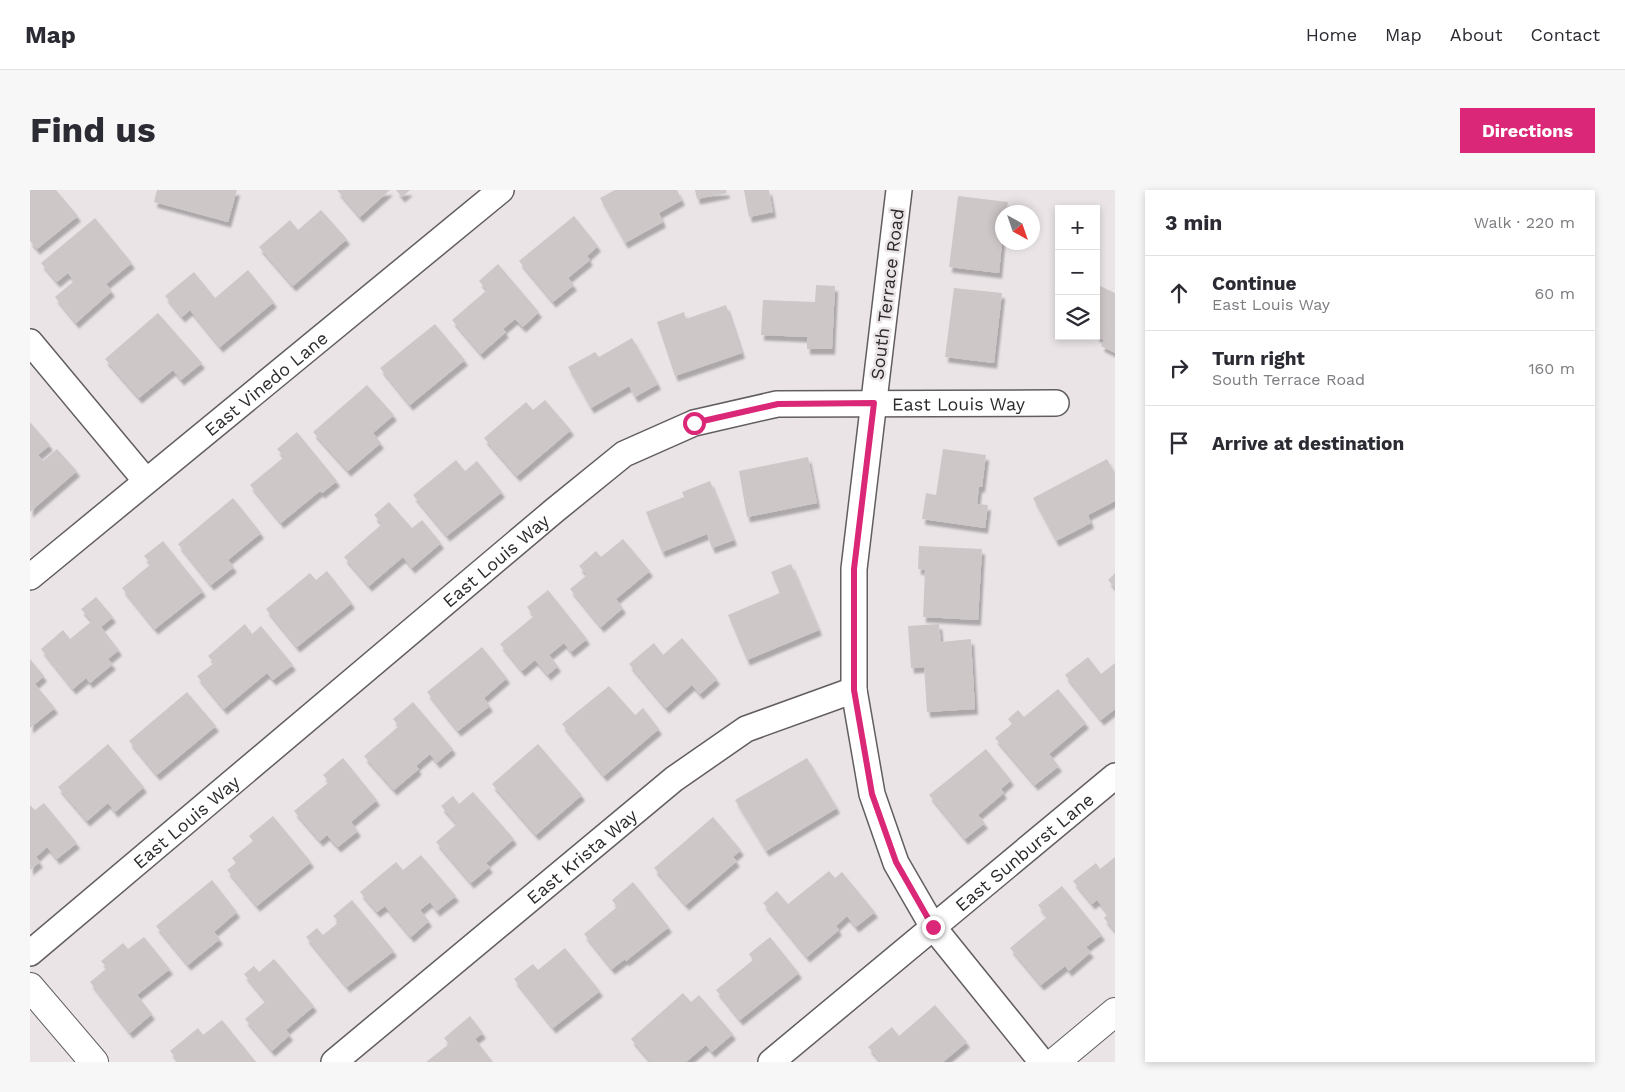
<!DOCTYPE html>
<html lang="en">
<head>
<meta charset="utf-8">
<style>
	:root { --surface:#fff; --page:#f7f7f7; --text:#2b2b33; --muted:#7c7c81; --line:#e1e1e2; --accent:#db2777 }
	body { margin:0; font-family:"Work Sans",sans-serif; background:var(--page); color:var(--text) }
	.controls { position:absolute; right:15px; top:15px; display:grid; overflow:hidden; border-radius:0px; box-shadow:0 2px 8px #0003 }
	.controls button { width:45px; height:45px; display:grid; place-items:center; padding:0; border:0; border-bottom:1px solid var(--line); background:var(--surface); color:var(--text); font:25px sans-serif }
	.compass { position:absolute; left:965px; top:15px; width:45px; height:45px; border-radius:50%; background:var(--surface); box-shadow:0 2px 8px #0003; rotate:140deg }
	.stop { position:absolute; width:15px; height:15px; margin:-11px; border:4px solid #db2777; border-radius:50%; background:#fff }
	.stop.end { background:#db2777; border-color:#fff; box-shadow:0 1px 5px #0008 }
	.list { margin:0; padding:0; list-style:none }
	h2 { display:flex; justify-content:space-between; align-items:center; height:65px; margin:0; padding:0 20px; font-size:21px }
	h2 small { font-size:16px; font-weight:400; color:var(--muted) }
	.list li { display:grid; grid-template-columns:32px 1fr auto; gap:15px; align-items:center; box-sizing:border-box; height:75px; padding:0 20px; border-top:1px solid var(--line) }
	.list b { display:block; font-size:19px; white-space:nowrap }
	.list p { margin:0; font-size:16px; white-space:nowrap; color:var(--muted) }
	.list em { font-size:16px; font-style:normal; color:var(--muted) }
	.icon { flex:none; width:28px; height:28px; fill:none; stroke:currentColor; stroke-width:2; stroke-linecap:round; stroke-linejoin:round }
	.map { position:relative; flex:none; width:1085px; height:872px; overflow:hidden; border-radius:0px }
	header { display:flex; align-items:center; gap:30px; box-sizing:border-box; height:70px; padding:0 25px; background:var(--surface); border-bottom:1px solid var(--line) }
	header strong { font-size:24px }
	nav { display:flex; gap:28px; margin-inline-start:auto; font-size:18px }
	.intro { display:flex; align-items:center; justify-content:space-between; box-sizing:border-box; height:120px; padding:0 30px }
	h1 { margin:0; font-size:35px }
	.button { padding:12px 22px; border-radius:0px; background:var(--accent); color:#fff; font-size:18px; font-weight:700 }
	main { display:flex; gap:30px; padding:0 30px }
	aside { flex:1; background:var(--surface); border-radius:0px; box-shadow:0 2px 8px #0003 }
	.map>svg:first-child { display:block }
	.building { fill:#cec7c8; filter:url(#shadow) }
	.lines { fill:none; stroke-linecap:round; stroke-linejoin:round }
	.street-casing { stroke:#625d5f; stroke-width:28 }
	.secondary-casing { stroke:#625d5f; stroke-width:30 }
	.street { stroke:#fff; stroke-width:25 }
	.secondary { stroke:#fff; stroke-width:28 }
	.route { stroke:#db2777; stroke-width:6 }
	.labels { text-anchor:middle; dominant-baseline:central; stroke-width:5; stroke-linejoin:round; paint-order:stroke }
	.street-label { font-size:18px; fill:#2d2a2b; stroke:#eae4e7 }
</style>
</head>
<body>
<header>
<strong>Map</strong>
<nav><a>Home</a><a>Map</a><a>About</a><a>Contact</a></nav>
</header>
<div class="intro"><h1>Find us</h1><a class="button">Directions</a></div>
<main>
<div class="map">
<svg width="1085" height="872" viewBox="0 0 1085 872">
	<defs>
		<filter id="shadow"><feDropShadow dx="3" dy="5.5" stdDeviation="1" flood-color="#0004"/></filter>
	</defs>
	<rect width="100%" height="100%" fill="#eae4e7"/>
	<path class="building" d="M0 0H26L48 26 7 59 0 51Z
		M127 0H207L198 32 124 12Z
		M307 0H360L330 27Z
		M366 0H380L372 7Z
		M585 0H647L652 10 629 23 633 32 595 53 570 8Z
		M665 0H696L697 3 667 9Z
		M714 0H739L743 22 719 27Z
		M928 6 978 12 976 22H972V53L969 83 919 77Z
		M291 20 317 49 263 96 229 57 260 30 268 40Z
		M544 26 568 56 557 66 560 70 538 88 544 95 523 112 489 71Z
		M65 28 102 73 76 94 82 101 46 133 25 107 44 91 38 83 27 92 11 73Z
		M468 74 509 122 493 137 485 129 473 139 476 142 451 164 422 130 457 100 449 91Z
		M218 80 244 112 190 157 160 120 152 127 135 106 164 82 185 108Z
		M1066 94 1085 103V163L1071 156 1074 150 1066 146Z
		M786 95 805 96 802 159H777V147L731 145 733 110 785 112Z
		M924 98 972 103 964 173 915 167Z
		M696 115 712 163 645 186 627 132 654 122 656 129Z
		M128 123 172 173 151 190 143 180 109 208 75 169Z
		M405 134 435 170 380 215 350 178Z
		M602 148 628 194 605 207 599 196 561 218 538 177 565 162 569 167Z
		M337 195 364 225 343 243 351 253 318 281 283 242Z
		M515 210 541 240 487 286 454 248 496 212 503 220Z
		M0 232 20 255 8 265 13 271 27 259 47 281 0 322Z
		M267 242 307 291 292 303 290 301 251 333 220 295 254 267 247 259Z
		M913 259 956 265 952 297H949L947 314 958 315 955 338 892 329 896 303 906 305Z
		M778 267 787 313 717 327 709 281Z
		M1077 269 1085 284V311L1058 325 1061 333 1026 351 1003 308Z
		M426 270 435 281 447 271 472 302 417 346 383 305Z
		M680 291 704 350 682 358 677 344 632 362 616 322 654 307 652 302Z
		M203 308 231 343 198 370 204 377 181 395 148 354Z
		M359 312 382 338 392 330 411 353 382 378 373 367 339 396 314 367 352 334 344 325Z
		M593 349 620 381 586 409 593 418 571 437 540 399 557 385 549 376 566 361 571 367Z
		M133 351 173 401 125 439 92 398 121 374 114 366Z
		M889 356 952 359 948 430 893 427 895 380 888 379Z
		M761 374 789 440 717 470 698 425 750 403 741 382Z
		M297 381 322 413 267 457 236 419 280 383 286 390Z
		M1085 383V398L1078 390Z
		M518 400 557 449 541 462 534 453 519 465 528 476 518 485 505 470 492 481 470 454 504 426 497 417Z
		M66 407 83 427 71 437 89 460 78 469 83 474 60 493 56 488 43 499 11 459 33 440 40 449 62 431 51 419Z
		M215 434 222 444 231 436 263 475 243 490 237 483 194 519 167 486 184 473 178 466Z
		M909 434 911 452 941 449 945 519 897 522 894 477 881 478 878 436Z
		M652 448 687 489 670 504 662 495 636 518 599 474 624 453 633 465Z
		M452 457 477 488 454 508 460 516 428 541 397 502Z
		M1058 467 1071 484 1085 473V519L1071 530 1035 485Z
		M0 469 14 486 5 494 25 518 0 538Z
		M579 496 605 525 613 518 629 539 574 586 532 534Z
		M1028 499 1056 533 1019 564 1029 576 1005 595 965 548 982 534 978 529 988 520 994 527Z
		M157 502 186 536 127 585 99 551Z
		M383 512 423 559 407 573 400 564 386 576 389 579 364 600 334 566 369 536 363 529Z
		M78 554 114 597 85 622 78 613 57 631 28 597Z
		M508 554 552 605 506 645 462 594Z
		M956 559 981 590 971 599 974 603 948 625 955 633 935 649 899 605Z
		M313 568 347 610 321 632 328 641 308 657 297 645 290 651 264 621 299 592 293 585Z
		M777 568 807 618 736 661 705 610Z
		M443 602 484 649 456 673 460 677 441 693 406 652 427 634 411 616 423 606 429 614Z
		M14 613 47 653 27 669 17 657 6 667 10 672 0 680V615L5 620Z
		M243 626 281 672 227 716 197 680 206 673 202 668 223 651 219 646Z
		M683 627 711 660 703 667 707 671 656 715 624 678Z
		M391 665 426 706 407 721 400 712 390 720 399 731 381 747 355 716 347 722 330 702 366 672 373 680Z
		M1085 667V741L1074 728 1078 724 1067 710 1062 714 1043 691 1066 673 1070 679Z
		M799 681 805 688 812 682 845 722 826 737 817 726 806 736 809 740 777 767 733 713 747 701 758 714Z
		M182 690 207 722 184 742 190 749 158 775 126 736Z
		M603 692 639 737 596 771 595 769 582 779 554 744 587 717 582 710Z
		M1032 696 1072 745 1056 757 1061 762 1039 781 1035 776 1011 795 980 758 1017 727 1008 715Z
		M322 710 364 761 317 797 276 747 287 738 293 745 309 732 303 726Z
		M114 747 140 779 107 805 122 824 100 843 60 792 77 778 71 771 93 753 98 759Z
		M740 747 769 783 710 830 686 800 723 770 719 764Z
		M535 758 570 801 523 838 484 789 503 774 508 780Z
		M244 769 284 816 256 840 260 845 242 861 215 829 236 811 214 784 224 776 229 782Z
		M653 803 661 812 669 805 703 844 682 862 676 855 656 872H621L601 849Z
		M905 815 937 852 913 872H851L838 857 862 837 869 846Z
		M440 826 453 843 445 849 463 872H396L419 854 414 848Z
		M192 830 226 872H149L140 861 168 838 173 845Z"/>
	<g class="lines">
		<g class="street-casing">
			<g id="street">
				<path d="M869 0 824 379V500L842 604 866 673 903 737 1012 872"/>
				<path d="M0 152 116 291"/>
				<path id="s1" d="M0 387 471 0"/>
				<path id="s2" d="M0 763 525 320 594 264 664 233 747 214 1026 213"/>
				<path id="s3" d="M304 872 644 589 716 539 824 500"/>
				<path id="s4" d="M741 872 1085 586"/>
			</g>
		</g>
		<g class="secondary-casing">
			<path id="secondary" d="M0 797 64 872
				M1025 872 1085 822"/>
		</g>
		<use href="#street" class="street"/>
		<use href="#secondary" class="secondary"/>
	</g>
	<g class="lines">
		<path class="route" d="M664 233 748 214 844 213 824 379V500L842 604 866 672 903 737"/>
	</g>
	<g class="labels">
		<g class="street-label">
			<text transform="translate(857 104) rotate(-83)">South Terrace Road</text>
			<text stroke="none"><textPath href="#s1" startOffset="305">East Vinedo Lane</textPath></text>
			<text stroke="none"><textPath href="#s2" startOffset="1119">East Louis Way</textPath></text>
			<text stroke="none"><textPath href="#s2" startOffset="609">East Louis Way</textPath></text>
			<text stroke="none"><textPath href="#s2" startOffset="204">East Louis Way</textPath></text>
			<text stroke="none"><textPath href="#s4" startOffset="329">East Sunburst Lane</textPath></text>
			<text stroke="none"><textPath href="#s3" startOffset="322">East Krista Way</textPath></text>
		</g>
	</g>
</svg>
<div class="controls">
<button>+</button>
<button>−</button>
<button><svg class="icon" aria-label="layers" viewBox="0 0 24 24"><path d="M12 4l9 5-9 5-9-5zM3 14l9 5 9-5"/></svg></button>
</div>
<svg class="compass" viewBox="-18 -18 36 36"><path d="M0-13l5 13h-10z" fill="#e53935"/><path d="M0 13l5-13h-10z" fill="#7c7c81"/></svg>
<div class="stop" style="left:664px;top:233px"></div>
<div class="stop end" style="left:903px;top:737px"></div>
</div>
<aside>
<h2>3 min<small>Walk · 220 m</small></h2>
<ul class="list">
<li><svg class="icon" aria-label="ahead" viewBox="0 0 24 24"><path d="M12 20V5M6 11l6-6 6 6"/></svg><div><b>Continue</b><p>East Louis Way</p></div><em>60 m</em></li>
<li><svg class="icon" aria-label="right" viewBox="0 0 24 24"><path d="M7 20v-9h11M14 6l5 5-5 5"/></svg><div><b>Turn right</b><p>South Terrace Road</p></div><em>160 m</em></li>
<li><svg class="icon" aria-label="arrive" viewBox="0 0 24 24"><path d="M6 21V4h12l-3 4 3 4H6"/></svg><div><b>Arrive at destination</b></div></li>
</ul>
</aside>
</main>
</body>
</html>
